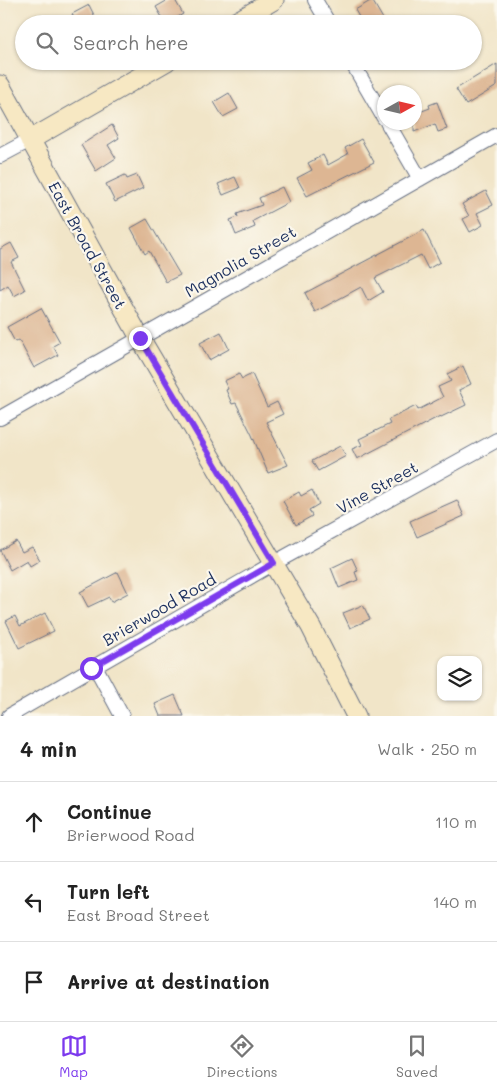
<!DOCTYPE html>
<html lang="en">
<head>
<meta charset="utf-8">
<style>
	:root { --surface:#fff; --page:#f6f6f6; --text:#222; --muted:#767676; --line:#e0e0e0; --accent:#7c3aed }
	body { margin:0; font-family:Mali,sans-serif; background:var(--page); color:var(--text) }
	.controls { position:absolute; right:15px; bottom:15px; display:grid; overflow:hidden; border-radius:10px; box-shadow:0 1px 4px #0004 }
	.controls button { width:45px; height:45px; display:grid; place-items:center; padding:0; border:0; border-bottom:1px solid var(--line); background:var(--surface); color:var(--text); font:25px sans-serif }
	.compass { position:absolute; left:377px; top:85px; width:45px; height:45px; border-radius:50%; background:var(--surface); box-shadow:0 1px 4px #0004; rotate:82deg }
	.stop { position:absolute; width:15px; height:15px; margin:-11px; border:4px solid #7c3aed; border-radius:50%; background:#fff }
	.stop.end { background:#7c3aed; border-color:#fff; box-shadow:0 1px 5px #0008 }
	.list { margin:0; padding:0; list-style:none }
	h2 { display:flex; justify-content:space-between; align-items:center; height:65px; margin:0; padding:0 20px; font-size:21px }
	h2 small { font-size:16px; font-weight:400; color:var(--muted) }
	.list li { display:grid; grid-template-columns:32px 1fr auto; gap:15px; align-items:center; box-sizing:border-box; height:80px; padding:0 20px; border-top:1px solid var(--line) }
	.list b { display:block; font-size:19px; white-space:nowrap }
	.list p { margin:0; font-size:16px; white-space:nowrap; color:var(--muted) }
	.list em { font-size:16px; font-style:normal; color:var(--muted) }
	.icon { flex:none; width:28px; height:28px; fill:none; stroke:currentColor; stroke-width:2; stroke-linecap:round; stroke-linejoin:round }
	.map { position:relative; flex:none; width:497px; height:716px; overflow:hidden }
	.search { position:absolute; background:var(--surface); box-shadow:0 1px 4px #0004; left:15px; right:15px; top:15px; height:55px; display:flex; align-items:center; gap:12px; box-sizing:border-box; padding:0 18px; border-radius:28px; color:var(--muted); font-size:19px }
	.sheet { height:305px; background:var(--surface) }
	nav { display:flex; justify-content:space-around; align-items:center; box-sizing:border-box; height:70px; border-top:1px solid var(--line); background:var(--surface); font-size:14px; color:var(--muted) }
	nav a { display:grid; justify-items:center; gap:2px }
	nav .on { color:var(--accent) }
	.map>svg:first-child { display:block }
	.building { fill:#ddb693 }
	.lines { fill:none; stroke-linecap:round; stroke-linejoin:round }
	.street-casing { stroke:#666f83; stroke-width:16 }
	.secondary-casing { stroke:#666f83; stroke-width:21 }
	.street { stroke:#fff; stroke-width:14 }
	.secondary { stroke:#f7e8c3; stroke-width:19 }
	.route { stroke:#7c3aed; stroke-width:6 }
	.labels { text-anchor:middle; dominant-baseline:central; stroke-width:4.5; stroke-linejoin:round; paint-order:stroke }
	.street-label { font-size:16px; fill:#1b2f5e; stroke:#fbf7ec }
</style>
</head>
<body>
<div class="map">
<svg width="497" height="716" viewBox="0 0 497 716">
	<rect width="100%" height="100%" fill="#fbf7ec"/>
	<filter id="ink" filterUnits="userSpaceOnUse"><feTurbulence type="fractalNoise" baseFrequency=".02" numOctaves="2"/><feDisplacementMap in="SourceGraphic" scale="10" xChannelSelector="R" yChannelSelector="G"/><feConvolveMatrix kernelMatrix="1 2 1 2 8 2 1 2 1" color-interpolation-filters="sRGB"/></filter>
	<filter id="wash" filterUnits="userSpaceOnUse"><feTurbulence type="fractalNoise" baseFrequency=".0096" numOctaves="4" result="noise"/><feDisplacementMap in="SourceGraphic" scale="20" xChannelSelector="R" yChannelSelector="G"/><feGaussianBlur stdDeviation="1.12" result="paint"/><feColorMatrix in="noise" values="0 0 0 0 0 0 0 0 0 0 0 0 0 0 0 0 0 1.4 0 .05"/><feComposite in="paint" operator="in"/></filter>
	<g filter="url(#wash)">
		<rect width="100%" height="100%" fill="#f1e5c8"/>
		<g id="blocks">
			<path class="building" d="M168 0H175L183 14 166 24 156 7Z
				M372 0 386 24H363L355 10Z
				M89 5 95 17 83 24H77L72 14Z
				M497 64V86L466 105 456 89Z
				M229 93 238 109 223 117 214 102Z
				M437 102 447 129 438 132 435 124 414 132V114L430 108 429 105Z
				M112 125 119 138 108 145 116 158 96 171 81 145Z
				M361 139 374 162 307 196 297 178 312 170 308 163 323 155 328 165 348 154 345 148Z
				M125 175 127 179 137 175 143 188 115 202 106 184Z
				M235 177 240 188 223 195 218 184Z
				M282 187 289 202 253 221 255 227 236 235 230 220 238 217 237 214 262 205 259 198Z
				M486 191 493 205 477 213 483 225 470 232 463 219 469 216 462 204Z
				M147 219 180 275 166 282 149 251 145 254 131 228Z
				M424 230 440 262 428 269 421 255 375 278 383 292 368 301 361 287 315 312 305 293Z
				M11 243 19 258 11 262 25 290 14 296 8 285 0 290V249Z
				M41 308 60 342 53 346 58 355 34 368 19 340 15 342 7 327Z
				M221 332 229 349 209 360 200 343Z
				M463 366 471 384 459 390 466 405 441 417 440 416 357 459 352 449 362 445 359 439 390 424 388 420 416 406 418 410 443 397 438 387 451 381 447 374Z
				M239 374 242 379 252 374 267 407 277 402 283 414 266 422 288 465 268 473 252 435 236 403 232 404 226 390 228 389 224 381Z
				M340 446 346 456 318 471 312 461Z
				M312 490 319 504 309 510 312 516 296 525 283 501 299 492 301 496Z
				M457 500 464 516 417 537 410 521Z
				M16 541 22 552 32 547 40 560 30 566 27 560 10 570 0 550Z
				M352 558 358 571 355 572 358 580 339 588 331 568Z
				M118 572 128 593 111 602 109 597 88 607 80 592Z
				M363 605 370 619 350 628 343 613Z
				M45 613 54 631 19 648 6 621 15 616 20 626Z
				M175 695 184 716H160L155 704Z"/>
		</g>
	</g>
	<g filter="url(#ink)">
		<use href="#blocks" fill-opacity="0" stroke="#666f83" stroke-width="1"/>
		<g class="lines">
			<g class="street-casing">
				<path id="street" d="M315 0 329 24
					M351 61 384 118
					M387 122 420 179
					M0 156 30 140
					M0 418 497 135
					M95 666 122 716
					M9 716 274 563 497 440"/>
			</g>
			<g class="secondary-casing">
				<path id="secondary" d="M232 24 274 0
					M0 85 140 338 311 627 356 716
					M30 140 167 61"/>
			</g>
			<use href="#street" class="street"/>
			<use href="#secondary" class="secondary"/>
		</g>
	</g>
	<g class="lines" filter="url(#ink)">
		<path class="route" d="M91 668 274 563 140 338"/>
	</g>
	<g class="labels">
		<g class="street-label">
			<text transform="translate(88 245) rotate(61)">East Broad Street</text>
			<text transform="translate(240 261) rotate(-30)">Magnolia Street</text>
			<text transform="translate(377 487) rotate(-29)">Vine Street</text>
			<text transform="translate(159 609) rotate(-30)">Brierwood Road</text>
		</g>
	</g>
</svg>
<div class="controls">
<button><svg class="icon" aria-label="layers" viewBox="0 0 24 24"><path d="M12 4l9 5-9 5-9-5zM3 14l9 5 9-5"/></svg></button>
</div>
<svg class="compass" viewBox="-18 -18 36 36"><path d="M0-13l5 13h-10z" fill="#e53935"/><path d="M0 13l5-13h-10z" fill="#767676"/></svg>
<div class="stop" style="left:91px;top:668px"></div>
<div class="stop end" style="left:140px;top:338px"></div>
<div class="search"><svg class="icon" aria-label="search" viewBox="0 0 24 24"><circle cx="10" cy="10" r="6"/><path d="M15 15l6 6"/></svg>Search here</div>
</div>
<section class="sheet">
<h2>4 min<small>Walk · 250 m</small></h2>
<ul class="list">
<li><svg class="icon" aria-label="ahead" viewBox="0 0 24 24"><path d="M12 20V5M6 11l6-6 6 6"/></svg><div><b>Continue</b><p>Brierwood Road</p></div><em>110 m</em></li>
<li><svg class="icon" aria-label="left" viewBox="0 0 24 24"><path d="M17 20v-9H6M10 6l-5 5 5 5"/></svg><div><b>Turn left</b><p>East Broad Street</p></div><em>140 m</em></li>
<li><svg class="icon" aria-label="arrive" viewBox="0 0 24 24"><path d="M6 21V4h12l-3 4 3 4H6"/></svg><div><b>Arrive at destination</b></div></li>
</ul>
</section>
<nav>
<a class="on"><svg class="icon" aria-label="map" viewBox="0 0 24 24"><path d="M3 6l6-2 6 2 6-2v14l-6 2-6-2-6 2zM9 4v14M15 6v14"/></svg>Map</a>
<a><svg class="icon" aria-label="directions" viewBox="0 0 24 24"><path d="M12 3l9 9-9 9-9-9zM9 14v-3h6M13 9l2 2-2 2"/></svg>Directions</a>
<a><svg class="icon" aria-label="saved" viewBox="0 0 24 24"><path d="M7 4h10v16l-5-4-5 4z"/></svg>Saved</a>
</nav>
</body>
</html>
